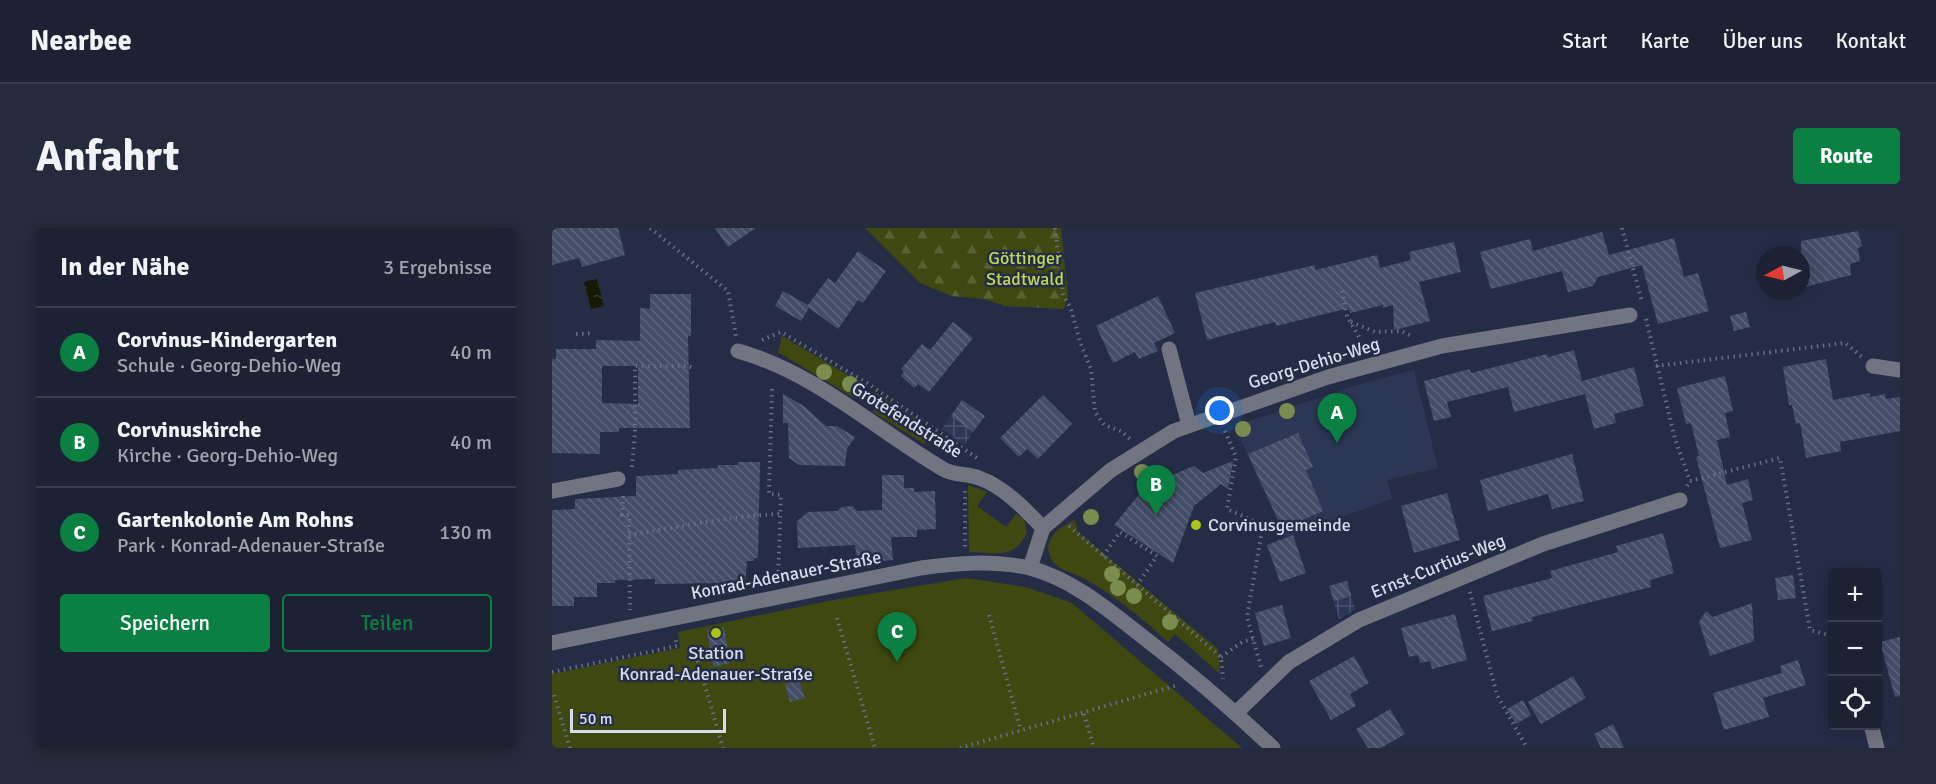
<!DOCTYPE html>
<html lang="de">
<head>
<meta charset="utf-8">
<style>
	:root { --surface:#1c2234; --page:#252a3c; --text:#f1f3f6; --muted:#a0a4ac; --line:#3a3f4f; --accent:#0b8043 }
	body { margin:0; font-family:Signika,sans-serif; background:var(--page); color:var(--text) }
	.controls { position:absolute; right:18px; bottom:18px; display:grid; overflow:hidden; border-radius:6px; box-shadow:0 3px 15px #0003 }
	.controls button { width:54px; height:54px; display:grid; place-items:center; padding:0; border:0; border-bottom:2px solid var(--line); background:var(--surface); color:var(--text); font:30px sans-serif }
	.compass { position:absolute; left:1204px; top:18px; width:54px; height:54px; border-radius:50%; background:var(--surface); box-shadow:0 3px 15px #0003; rotate:263deg }
	.scale { position:absolute; left:18px; bottom:15px; width:156px; box-sizing:border-box; padding-left:6px; border:3px solid #d7dded; border-top:0; font-size:16px; line-height:21px; white-space:nowrap; color:#d7dded; -webkit-text-stroke:4px #252d46; paint-order:stroke }
	.you { position:absolute; left:668px; top:183px; width:21px; height:21px; margin:-15px; border:4px solid #fff; border-radius:50%; background:#1a73e8; box-shadow:0 0 0 9px #1a73e833 }
	.badge { display:grid; place-items:center; width:39px; height:39px; border-radius:50%; background:var(--accent); color:#fff; font-size:20px; font-weight:700 }
	.pin { position:absolute; translate:-50% -50px; filter:drop-shadow(0 2px 3px #0008) }
	.pin::after { content:''; position:absolute; top:32px; width:21px; height:18px; background:inherit; clip-path:polygon(0 0,100% 0,50% 100%) }
	.list { margin:0; padding:0; list-style:none }
	h2 { display:flex; justify-content:space-between; align-items:center; height:78px; margin:0; padding:0 24px; font-size:26px }
	h2 small { font-size:20px; font-weight:400; color:var(--muted) }
	.list li { display:grid; grid-template-columns:39px 1fr auto; gap:18px; align-items:center; box-sizing:border-box; height:90px; padding:0 24px; border-top:2px solid var(--line) }
	.list b { display:block; font-size:22px; white-space:nowrap }
	.list p { margin:0; font-size:20px; white-space:nowrap; color:var(--muted) }
	.list em { font-size:20px; font-style:normal; color:var(--muted) }
	.actions { display:flex; gap:12px; padding:18px 24px }
	.actions a { flex:1; padding:14px 0; border:2px solid var(--accent); border-radius:6px; text-align:center; font-size:21px; color:var(--accent) }
	.actions .main { background:var(--accent); color:#fff }
	.icon { flex:none; width:33px; height:33px; fill:none; stroke:currentColor; stroke-width:2; stroke-linecap:round; stroke-linejoin:round }
	.map { position:relative; flex:none; width:1348px; height:520px; overflow:hidden; border-radius:6px }
	header { display:flex; align-items:center; gap:36px; box-sizing:border-box; height:84px; padding:0 30px; background:var(--surface); border-bottom:2px solid var(--line) }
	header strong { font-size:28px }
	nav { display:flex; gap:33px; margin-inline-start:auto; font-size:21px }
	.intro { display:flex; align-items:center; justify-content:space-between; box-sizing:border-box; height:144px; padding:0 36px }
	h1 { margin:0; font-size:42px }
	.button { padding:15px 27px; border-radius:6px; background:var(--accent); color:#fff; font-size:21px; font-weight:700 }
	main { display:flex; gap:36px; padding:0 36px }
	aside { flex:1; background:var(--surface); border-radius:6px; box-shadow:0 3px 15px #0003 }
	.map>svg:first-child { display:block }
	.built { fill:#2c3756 }
	.industrial { fill:url(#industrial-grid) }
	.green { fill:#3e4810 }
	.forest { fill:url(#forest-firs) }
	.water { fill:url(#water-ripples) }
	.building { fill:url(#building-back-hatch); fill-rule:evenodd }
	.lines { fill:none; stroke-linecap:round; stroke-linejoin:round }
	.path { stroke:#697086; stroke-width:4; stroke-dasharray:1.5 4.5; stroke-linecap:butt }
	.minor { stroke:#707581; stroke-width:15 }
	.tree { fill:#7a8c4e }
	.poi-dot { fill:#abc615; stroke:#252d46; stroke-width:2 }
	.labels { text-anchor:middle; dominant-baseline:central; stroke-width:5; stroke-linejoin:round; paint-order:stroke }
	.park-label { font-size:18px; fill:#bfd955; stroke:#252d46 }
	.street-label { font-size:18px; fill:#d7dded; stroke:#252d46 }
	.poi-label { font-size:18px; fill:#d7dded; stroke:#252d46; text-anchor:start }
</style>
</head>
<body>
<header>
<strong>Nearbee</strong>
<nav><a>Start</a><a>Karte</a><a>Über uns</a><a>Kontakt</a></nav>
</header>
<div class="intro"><h1>Anfahrt</h1><a class="button">Route</a></div>
<main>
<aside>
<h2>In der Nähe<small>3 Ergebnisse</small></h2>
<ul class="list">
<li><span class="badge">A</span><div><b>Corvinus-Kindergarten</b><p>Schule · Georg-Dehio-Weg</p></div><em>40 m</em></li>
<li><span class="badge">B</span><div><b>Corvinuskirche</b><p>Kirche · Georg-Dehio-Weg</p></div><em>40 m</em></li>
<li><span class="badge">C</span><div><b>Gartenkolonie Am Rohns</b><p>Park · Konrad-Adenauer-Straße</p></div><em>130 m</em></li>
</ul>
<div class="actions"><a class="main">Speichern</a><a>Teilen</a></div>
</aside>
<div class="map">
<svg width="1348" height="520" viewBox="0 0 1348 520">
	<defs>
		<pattern id="industrial-grid" width="8" height="8" patternUnits="userSpaceOnUse" patternTransform="scale(1.5)"><rect width="8" height="8" fill="#2c3756"/><path d="M0 4h8M4 0v8" fill="none" stroke="#4a546f"/></pattern>
		<pattern id="forest-firs" width="22" height="20" patternUnits="userSpaceOnUse" patternTransform="scale(1.5)"><rect width="22" height="20" fill="#3e4810"/><path d="M5 1l3.5 6h-7zM16 11l3.5 6h-7z" fill="#596233"/></pattern>
		<pattern id="water-ripples" width="26" height="14" patternUnits="userSpaceOnUse" patternTransform="scale(1.5)"><rect width="26" height="14" fill="#151a00"/><path d="M2 4q2-2 4 0t4 0M15 11q2-2 4 0t4 0" fill="none" stroke="#363b26"/></pattern>
		<pattern id="building-back-hatch" width="6" height="6" patternUnits="userSpaceOnUse" patternTransform="scale(1.5)"><rect width="6" height="6" fill="#434d67"/><path d="M-1 5l2 2M0 0l6 6M5-1l2 2" fill="none" stroke="#5d667d"/></pattern>
	</defs>
	<rect width="100%" height="100%" fill="#252d46"/>
	<path class="built" d="M862 142 886 240 835 252 840 271 734 309 722 280V258L711 263 683 198 808 156Z"/>
	<path class="industrial" d="M410 172 433 188 412 217 390 201Z
		M795 353 803 382 787 391 777 358Z"/>
	<path class="green" d="M230 108 314 158 302 170 226 124Z
		M323 164 384 205 372 216 321 184Z
		M416 257 435 264 425 278 454 299 464 286 472 291 475 305C460 333 444 324 417 324Z
		M523 292 526 304 666 421 668 446 623 406 616 414C589 390 562 366 529 349 521 345 507 342 501 334 487 313 507 299 523 292Z
		M414 350 474 359 520 375 690 520H0V446L128 420 126 404 281 372Z"/>
	<path class="forest" d="M313 0H509L516 66 512 81 453 78 433 71 400 68 368 55Z"/>
	<path class="water" d="M45 51 52 78 39 81 32 54Z"/>
	<path class="building" d="M0 0H66L73 27 30 39 27 30 0 37Z
		M163 0H204L176 19Z
		M1306 3 1310 18 1306 20 1308 33 1298 36 1299 47 1249 60V13Z
		M1050 4 1057 27 1122 10 1132 49 1146 45 1157 83 1106 96 1090 37 1046 49 1041 58 1016 64 1010 43 939 61 928 24 978 11 981 23Z
		M902 14 909 44 867 54 878 93 842 102 841 77 831 80V77L798 85 797 80 724 98 723 94 655 112 643 65 763 37V42L825 27 828 40 859 32 857 24Z
		M306 23 334 43 311 75 306 72 286 101 257 80 249 93 223 78 231 63 256 77 276 50 283 55Z
		M98 66H139V108H136L138 200H67V204H48V226L0 225V131H4V121H44V112L88 113V80L98 81ZM50 138H86V176L50 175Z
		M606 68 623 105 602 115 606 123 587 131 583 124 561 135 544 98Z
		M1194 84 1198 99 1182 103 1178 88Z
		M401 94 421 110 377 164 366 156 362 160 349 148 352 144 349 141 370 116 378 122Z
		M1022 122 1030 153 1082 139 1092 178 1062 186 1064 195 1042 201 1033 166 962 184 956 159 895 174 899 189 882 193 872 153 918 141 919 145 995 126 996 129Z
		M1274 131 1281 172 1318 165V169L1333 166 1334 171 1348 169V203L1288 214 1289 223 1254 230 1248 195 1244 196 1240 177H1237L1231 139Z
		M1173 148 1181 183 1173 185 1178 209 1165 212 1175 257 1196 251 1201 272 1190 275 1200 312 1168 320 1144 229 1147 228 1139 195 1134 196 1125 160Z
		M231 166 252 178 274 198H285L303 209 295 221 293 238 247 237 237 230 236 195H231Z
		M491 167 520 196 486 231 475 221 467 229 448 210Z
		M410 172 433 188 421 204 399 188Z
		M746 205 761 239 754 242 771 283 730 301 696 226Z
		M1020 226 1032 273 1000 281 996 266 936 283 928 252Z
		M681 233 676 261 669 256 642 278 621 335 562 297 594 258 642 238 651 245Z
		M186 234H208L206 330H202V333H195L193 358 173 359V355L103 356V351L63 352V355H45V369H22V378H0V282L23 281V271L84 268V248L126 246V242L166 240V237H186Z
		M330 247H352V260H362V264L383 263 384 301 365 302V309H339L341 332 318 334V330L305 331 303 317 246 320 245 293 256 284 285 283 290 279 301 278 305 283 330 282Z
		M895 265 908 312 862 325 849 278Z
		M1111 305 1122 345 1098 352 1099 359 980 389 981 393 940 403 931 368 1000 350 998 343 1066 324 1064 318Z
		M741 307 754 345 728 354 715 317Z
		M1241 347 1244 370 1226 372 1223 350Z
		M795 353 799 368 782 373 777 358Z
		M1200 375 1202 413 1158 428 1147 394 1154 383 1161 389Z
		M730 377 739 410 712 418 703 385Z
		M903 386 915 432 880 441 878 433 868 435 866 427 857 429 849 400Z
		M172 399 178 435 161 439 155 402Z
		M1348 409V468L1343 469 1328 414Z
		M802 428 817 455 798 466 804 478 779 492 757 453Z
		M1246 432 1254 457 1211 470 1217 489 1172 502 1161 465 1230 445 1228 438Z
		M1021 448 1034 470 989 496 976 474Z
		M247 452 253 470 238 474 233 456Z
		M971 472 979 487 964 496 955 481Z
		M838 481 853 506 829 520H816L804 501Z
		M1061 496 1072 520H1049L1042 506Z"/>
	<g class="lines">
		<path class="path" d="M98 0 176 63 184 108
			M503 0 511 66 519 81 528 114 539 141 543 184 552 197 569 203 579 212
			M1070 0 1090 74
			M790 63 795 88 807 109 811 123
			M1094 91 1123 211 1138 253
			M799 94 823 104 849 103 859 108
			M24 106 41 105
			M210 112 229 104 315 155 425 230
			M1104 138 1293 115 1310 129
			M220 161 217 266 229 267 226 352
			M673 203 684 229 675 281 711 297 695 389 709 439
			M80 239 83 205V138H136L143 141
			M1135 258 1138 253 1228 230 1258 402 1280 408
			M413 263V319
			M71 268 70 287H77L78 382
			M517 298 669 429 671 451
			M77 307C127 299 178 288 228 286
			M551 328 568 304 605 328 585 357
			M918 364 945 467 975 520
			M437 387 469 503
			M285 390 323 520
			M144 427 171 520
			M669 429 690 414 701 411
			M0 444 125 418 123 408
			M2 467 18 520
			M532 486 542 520
			M408 520 626 457"/>
		<path class="minor" d="M617 121 637 197
			M186 123C264 145 323 201 391 241 403 248 415 245 427 250 451 258 474 282 491 300
			M1321 138 1348 142
			M0 263 66 251
			M478 340 491 300 559 242 622 203 776 149 890 118 1078 87
			M0 415 369 340C405 335 441 332 478 340 519 351 553 379 586 405 633 441 678 479 721 520
			M684 485 737 434 807 392 991 316 1128 272
			M1319 497 1325 520"/>
	</g>
	<g class="tree">
		<circle cx="272" cy="144" r="8"/>
		<circle cx="298" cy="156" r="8"/>
		<circle cx="735" cy="183" r="8"/>
		<circle cx="691" cy="201" r="8"/>
		<circle cx="590" cy="244" r="8"/>
		<circle cx="539" cy="289" r="8"/>
		<circle cx="560" cy="346" r="8"/>
		<circle cx="566" cy="360" r="8"/>
		<circle cx="582" cy="368" r="8"/>
		<circle cx="618" cy="394" r="8"/>
	</g>
	<g class="poi-dot">
		<circle cx="644" cy="297" r="6"/>
		<circle cx="164" cy="405" r="6"/>
	</g>
	<g class="labels">
		<g class="park-label">
			<text x="473" y="30">Göttinger<tspan x="473" dy="21">Stadtwald</tspan></text>
		</g>
		<g class="street-label">
			<text transform="translate(762 135) rotate(-17)">Georg-Dehio-Weg</text>
			<text transform="translate(355 192) rotate(32)">Grotefendstraße</text>
			<text transform="translate(886 338) rotate(-22)">Ernst-Curtius-Weg</text>
			<text transform="translate(234 347) rotate(-11)">Konrad-Adenauer-Straße</text>
		</g>
		<g class="poi-label">
			<text x="656" y="297">Corvinusgemeinde</text>
			<text x="164" y="425" text-anchor="middle">Station<tspan x="164" dy="21">Konrad-Adenauer-Straße</tspan></text>
		</g>
	</g>
</svg>
<div class="controls">
<button>+</button>
<button>−</button>
<button><svg class="icon" aria-label="locate" viewBox="0 0 24 24"><circle cx="12" cy="12" r="6"/><path d="M12 2v4M12 18v4M2 12h4M18 12h4"/></svg></button>
</div>
<svg class="compass" viewBox="-18 -18 36 36"><path d="M0-13l5 13h-10z" fill="#e53935"/><path d="M0 13l5-13h-10z" fill="#a0a4ac"/></svg>
<div class="scale">50 m</div>
<div class="you"></div>
<div class="pin badge" style="left:785px;top:215px">A</div>
<div class="pin badge" style="left:604px;top:287px">B</div>
<div class="pin badge" style="left:345px;top:434px">C</div>
</div>
</main>
</body>
</html>
